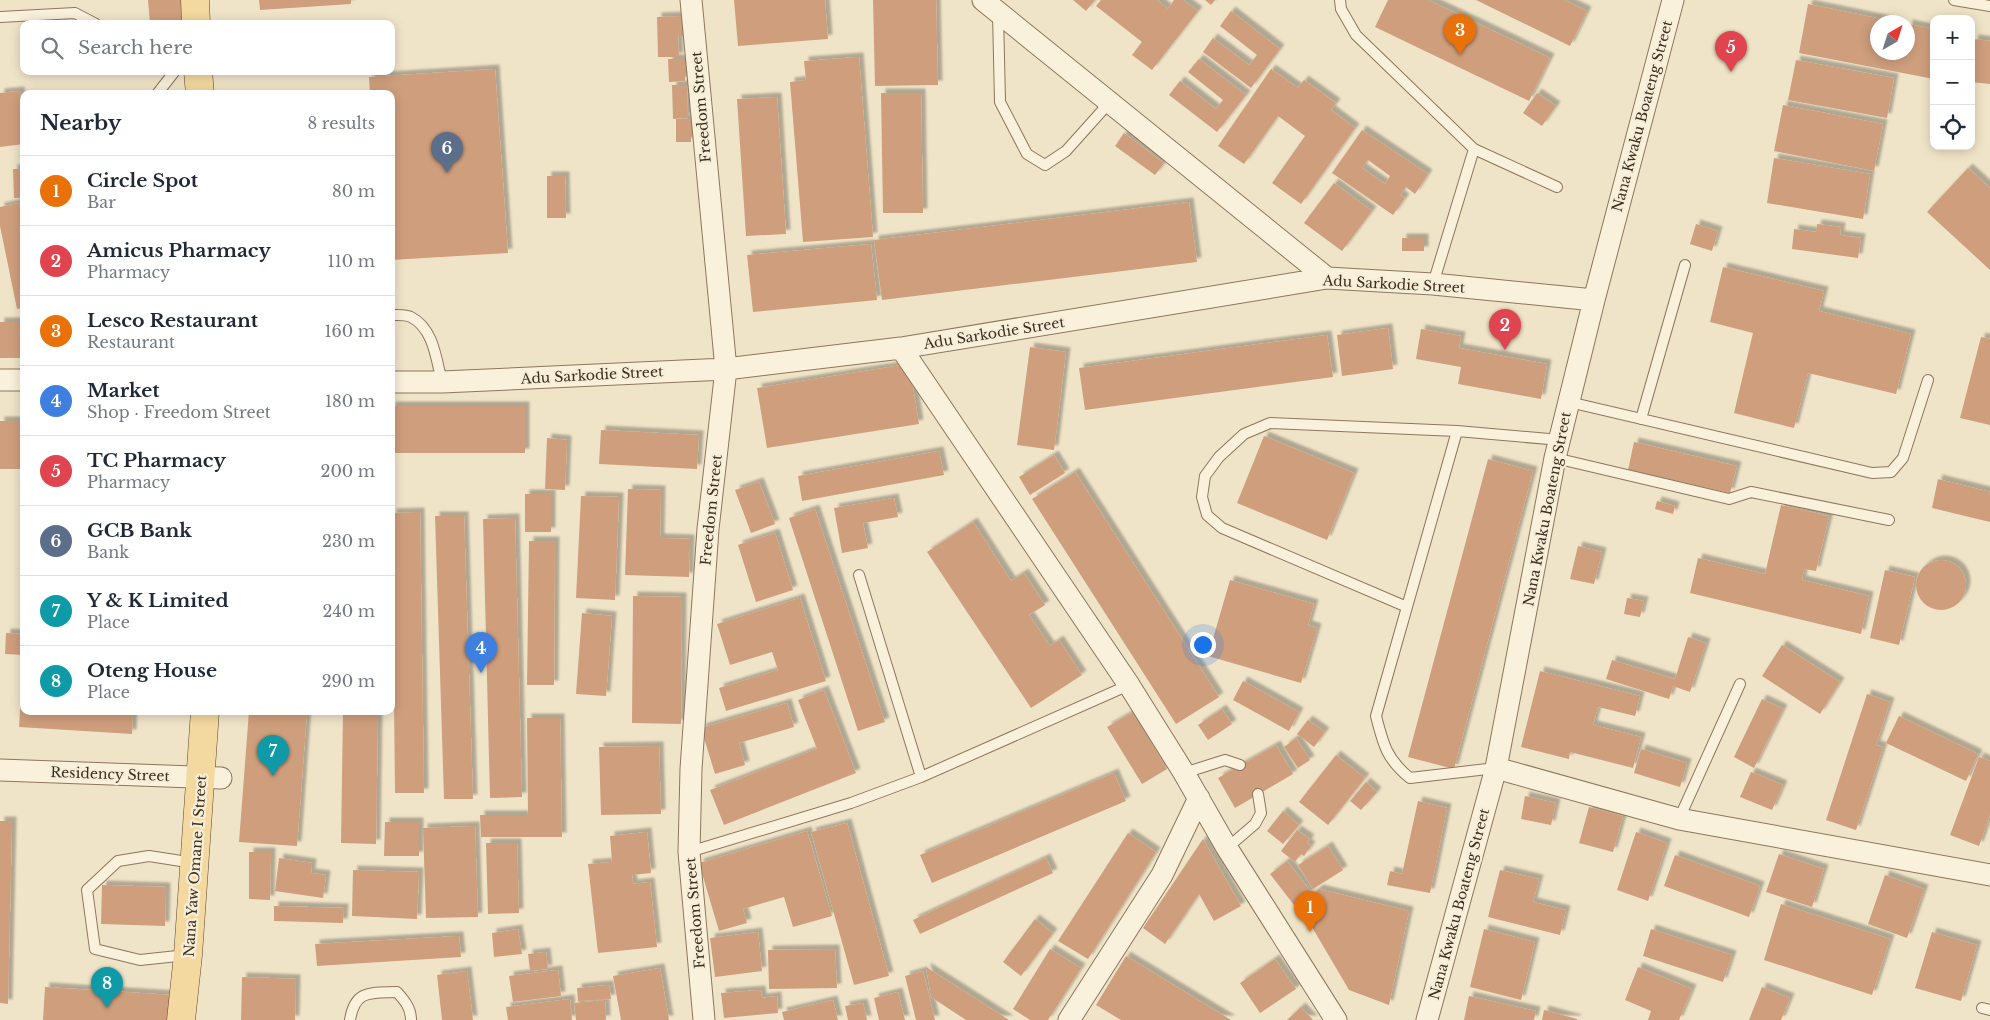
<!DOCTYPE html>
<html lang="en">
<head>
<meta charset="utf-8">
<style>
	:root { --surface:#fff; --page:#f2f2f3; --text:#1f2937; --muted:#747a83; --line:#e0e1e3; --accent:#111827 }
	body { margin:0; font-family:"Libre Baskerville",serif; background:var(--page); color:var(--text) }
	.controls { position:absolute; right:15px; top:15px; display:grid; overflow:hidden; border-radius:10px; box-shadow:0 2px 12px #0003 }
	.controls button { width:45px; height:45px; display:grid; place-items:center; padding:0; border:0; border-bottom:1px solid var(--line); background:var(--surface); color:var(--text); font:25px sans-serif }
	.compass { position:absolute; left:1870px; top:15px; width:45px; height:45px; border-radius:50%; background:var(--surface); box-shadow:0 2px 12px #0003; rotate:39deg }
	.you { position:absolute; left:1202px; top:644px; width:18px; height:18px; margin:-12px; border:4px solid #fff; border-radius:50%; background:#1a73e8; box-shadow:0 0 0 8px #1a73e833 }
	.badge { display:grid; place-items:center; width:32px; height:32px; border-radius:50%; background:var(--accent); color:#fff; font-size:16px; font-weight:700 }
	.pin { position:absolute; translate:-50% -41px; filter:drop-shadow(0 1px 2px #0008) }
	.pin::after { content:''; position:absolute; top:26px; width:18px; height:15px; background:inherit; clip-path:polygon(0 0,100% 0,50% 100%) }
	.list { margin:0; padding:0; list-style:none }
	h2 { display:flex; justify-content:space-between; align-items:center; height:65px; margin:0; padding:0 20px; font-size:21px }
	h2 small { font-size:16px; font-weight:400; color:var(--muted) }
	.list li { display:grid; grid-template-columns:32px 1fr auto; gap:15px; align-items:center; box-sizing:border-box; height:70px; padding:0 20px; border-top:1px solid var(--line) }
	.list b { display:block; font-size:19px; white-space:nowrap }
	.list p { margin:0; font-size:16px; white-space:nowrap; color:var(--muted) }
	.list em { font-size:16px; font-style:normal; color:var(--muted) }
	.icon { flex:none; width:28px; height:28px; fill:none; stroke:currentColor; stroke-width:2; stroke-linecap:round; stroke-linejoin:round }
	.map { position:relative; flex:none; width:1990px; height:1020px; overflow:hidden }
	.search { position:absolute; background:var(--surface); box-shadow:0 2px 12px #0003; left:20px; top:20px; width:375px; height:55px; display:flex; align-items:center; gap:12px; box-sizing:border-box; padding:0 18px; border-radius:10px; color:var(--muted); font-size:19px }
	.panel { position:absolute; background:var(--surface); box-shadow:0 2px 12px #0003; left:20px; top:90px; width:375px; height:625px; border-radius:10px }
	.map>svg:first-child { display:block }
	.building { fill:#cf9f7d; fill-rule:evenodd; filter:url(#shadow) }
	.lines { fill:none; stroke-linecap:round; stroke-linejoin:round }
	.lane-casing { stroke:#8d765c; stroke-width:12 }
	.street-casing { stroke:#8d765c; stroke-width:23 }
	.primary-casing { stroke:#5b4430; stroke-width:29 }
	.lane { stroke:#faf1dc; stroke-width:10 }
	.street { stroke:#faf1dc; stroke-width:21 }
	.primary { stroke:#f3d9a0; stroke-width:28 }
	.labels { text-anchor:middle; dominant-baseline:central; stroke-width:4.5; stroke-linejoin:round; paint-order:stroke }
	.street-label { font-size:14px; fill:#3d2e20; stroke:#f7eed8 }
</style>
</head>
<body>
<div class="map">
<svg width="1990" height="1020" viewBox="0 0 1990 1020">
	<defs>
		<filter id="shadow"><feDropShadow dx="4.5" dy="-4.5" stdDeviation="1" flood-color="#0004"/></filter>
	</defs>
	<rect width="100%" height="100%" fill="#f0e4c8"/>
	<path class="building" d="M148 0H189L192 24H150Z
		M259 0H351V4L260 10Z
		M734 0H825L828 39 738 46Z
		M873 0H936L938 85 875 86Z
		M1073 0H1095L1086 11Z
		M1101 0H1157L1168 9 1174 0H1183L1198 11 1152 70 1132 55 1142 42 1096 6Z
		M1205 0H1215L1211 5Z
		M1388 0H1428L1550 58 1529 101 1375 27Z
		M1476 0H1564L1587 11 1570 46Z
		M1808 4 1896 22H1878V52H1908V24L1934 29V79L1799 53Z
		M1231 11 1280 49 1251 88 1203 52 1213 38 1249 65 1257 55 1220 26Z
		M685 16 686 36H678L679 57H658L657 17Z
		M1974 39 1990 41V84L1971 82V61Z
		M859 57 873 237 803 242 790 82 806 80 804 61Z
		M668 59H685V81L669 82Z
		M1199 59 1246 95 1217 132 1169 95 1180 81 1216 109 1223 100 1188 72Z
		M1796 60 1894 78 1887 118 1788 100Z
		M495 69 508 253 391 260V94H370L369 77Z
		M1271 69 1298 88 1304 80 1336 103 1331 110 1355 128 1301 204 1272 183 1305 136 1278 116 1244 164 1218 146Z
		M672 85H687L688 118 673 119Z
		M20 91 21 99H24V144L0 147V93Z
		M881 93H921L923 213H883Z
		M1537 93 1556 106 1542 126 1523 113Z
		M777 97 786 234 746 236 737 99Z
		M1783 105 1883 124 1874 171 1774 151Z
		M676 119H691V142H676Z
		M1362 130 1428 174 1415 194 1406 187 1400 195 1405 198 1393 215 1332 173ZM1368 160 1390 176 1385 184 1362 168Z
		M1124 133 1164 163 1155 175 1115 146Z
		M1774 158 1870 174 1863 219 1767 203Z
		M1968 168 1990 188V270L1927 212Z
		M13 169H24V198H14Z
		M547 176H565L566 218H547Z
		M1334 183 1372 211 1342 251 1304 223Z
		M1189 202 1197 262 882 300 874 240Z
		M19 203 24 225V308L17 309 0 226V207Z
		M1696 224 1718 231 1712 251 1690 244Z
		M1817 224 1841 227 1840 235 1861 238 1858 258 1792 249 1794 229 1816 232Z
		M1402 238H1424V251H1402Z
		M871 244 877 300 753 312 747 255Z
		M1723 267 1824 291 1819 311 1911 334 1896 394 1808 373 1794 428 1734 413 1753 333 1710 322Z
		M0 322H24V358H0Z
		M1388 328 1393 369 1342 376 1337 335Z
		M1421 329 1461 336 1459 348 1547 364 1541 399 1458 384 1461 367 1416 359Z
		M1327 335 1333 377 1085 410 1079 368Z
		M1981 337 1990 339V425L1960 418Z
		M1030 347 1066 352 1054 450 1017 445Z
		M909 364 919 424 767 448 757 388Z
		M391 406H525V453H391Z
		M0 421H24V469H0Z
		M601 430 699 435 697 469 599 464Z
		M1264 436 1354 473 1327 540 1237 503Z
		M547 438 567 440 565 490 545 489Z
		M1634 442 1737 466 1730 493 1628 470Z
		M939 451 944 475 802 501 798 476Z
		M1054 455 1065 473 1030 495 1019 477Z
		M1488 459 1533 471 1454 769 1408 757Z
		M1075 472 1219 697 1176 724 1032 499Z
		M1938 479 1990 492V522L1932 508Z
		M759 482 775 524 751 533 735 490Z
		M628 489 661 490 660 538 690 539 689 577 625 575Z
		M525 494H551V532H525Z
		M581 496 619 497 615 600 576 598Z
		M894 498 898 517 863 523 868 548 842 553 834 508Z
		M1657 501 1675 506 1673 514 1655 509Z
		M1781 505 1829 516 1816 571 1804 569 1802 580 1869 596 1861 634 1690 593 1698 558 1765 574Z
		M815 509 885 722 858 731 789 518Z
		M420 512 424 793H395L392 513Z
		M435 516H464L473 799H444Z
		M515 518 522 797 490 798 483 519Z
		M973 522 1011 581 1024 573 1045 605 1029 615 1050 646 1059 640 1082 675 1031 708 927 552Z
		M775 533 793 590 756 602 738 545Z
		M529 541H555L554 685H527Z
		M1578 546 1602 552 1594 584 1570 579Z
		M1916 585a25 25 0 1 1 50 0a25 25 0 1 1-50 0Z
		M1885 570 1915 577 1899 645 1870 638Z
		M1230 580 1314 604 1308 625 1317 628 1301 683 1208 656Z
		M633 596 682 597 681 724 632 723Z
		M800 598 826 681 726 711 719 688 778 670 772 652 730 665 717 624Z
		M1627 598 1644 601 1640 617 1624 614Z
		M582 613 612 616 606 696 576 694Z
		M6 633 24 634V655L5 654Z
		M1688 637 1706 643 1690 692 1673 686 1669 699 1606 679 1612 660 1675 679Z
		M1782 645 1840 682 1820 714 1762 676Z
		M1540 671 1640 696 1635 716 1598 707 1593 725 1641 737 1633 768 1570 752 1569 759 1521 747Z
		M22 674H24V711H133L132 734 19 727Z
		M1243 681 1299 712 1289 731 1233 700Z
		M824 690 856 773 724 825 710 790 817 749 798 700Z
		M1867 694 1890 702 1876 745 1883 747 1856 830 1826 820Z
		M1762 699 1783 709 1754 768 1734 757Z
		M787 703 794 727 739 743 745 765 715 774 701 728Z
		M1222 709 1232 724 1208 740 1198 725Z
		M249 711H307L297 846 239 842Z
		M343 711H378L376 844 341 843Z
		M1133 712 1167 769 1142 784 1107 727Z
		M1899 716 1978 754 1966 781 1886 743Z
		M527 718H560L562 837H481L480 815H528Z
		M1308 720 1325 732 1314 747 1297 734Z
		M1296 738 1310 760 1298 768 1284 747Z
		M1276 745 1293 774 1235 808 1218 778Z
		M659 746 661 814 601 815 599 747Z
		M1641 749 1687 763 1680 787 1634 773Z
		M1336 755 1365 778 1328 825 1299 802Z
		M1979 757 1990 761V815L1979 846 1950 835Z
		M1751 772 1783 785 1772 810 1740 797Z
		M1114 773 1126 801 932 883 920 855Z
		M1366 782 1377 792 1361 810 1350 801Z
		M1525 796 1556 803 1551 825 1521 819Z
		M1418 801 1447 808 1430 893 1387 885 1390 871 1402 874Z
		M1589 807 1623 816 1613 852 1579 843Z
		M1283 811 1299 825 1283 844 1267 831Z
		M0 821H12L8 1004 0 1003Z
		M385 822H419V856H384Z
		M847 823 889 976 854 985 811 832Z
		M475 826 478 917 426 918 423 828Z
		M1297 830 1310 839 1307 843 1311 846 1304 856 1301 854 1295 862 1281 851Z
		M807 831 832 916 793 927 784 897 743 909 747 923 719 931 699 863Z
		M647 832 651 873 632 875 633 884 650 882 657 947 598 953 588 864 612 862 610 836Z
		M1636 832 1667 843 1648 901 1617 890Z
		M1128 833 1156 852 1088 959 1058 941Z
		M1203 839 1241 906 1214 921 1199 894 1165 944 1143 928Z
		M486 843H517L519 913 488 914Z
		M1328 846 1343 870 1313 889 1298 865Z
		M249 852H271L270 900 249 899Z
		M1779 854 1824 869 1812 907 1766 892Z
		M1675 855 1760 886 1749 917 1664 886Z
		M279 858 312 863 311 873 326 875 323 898 275 891Z
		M1046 858 1053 873 920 934 913 920Z
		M1287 861 1311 892 1294 905 1270 874Z
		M353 870 419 872 417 919 352 916Z
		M1500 870 1539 879 1533 902 1566 910 1560 935 1488 917Z
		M1885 875 1924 889 1907 938 1868 924Z
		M102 885 166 887 165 926 101 924Z
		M1319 889 1409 911 1389 1005 1349 990 1299 905Z
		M1781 904 1890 939 1872 995 1764 960Z
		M274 906 344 908 343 923 274 921Z
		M1035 919 1053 933 1021 976 1003 962Z
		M518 929 522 954 494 957 492 933Z
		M1484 929 1535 942 1521 1000 1470 987Z
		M1651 929 1732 955 1723 982 1643 956Z
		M758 932 762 971 715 977 710 938Z
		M1932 932 1977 945 1961 1001 1915 988Z
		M459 936 461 957 317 966 315 944Z
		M835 949 837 988 769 989 768 950Z
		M1050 949 1081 968 1048 1020H1030L1013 1009Z
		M546 952 548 969 530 971 528 954Z
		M1126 956 1231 1020H1121L1096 1005Z
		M1275 959 1296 989 1260 1013 1240 983Z
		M926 967 1009 1020H966L931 997Z
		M1638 967 1692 989 1679 1020H1648L1651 1011 1625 1000Z
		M660 968 669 1020H621L613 976Z
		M558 970 561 996 513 1002 509 976Z
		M467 971 473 1020H442L437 975Z
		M923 971 935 1020H916L905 976Z
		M242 977 296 979 295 1020H241Z
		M609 985 611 999 578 1001 577 988Z
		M45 987 172 995 170 1020H43Z
		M1762 987 1790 998 1781 1020H1749Z
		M761 990 762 998 777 996 778 1013 724 1018 721 993Z
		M898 992 905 1020H879L874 998Z
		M1469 996 1536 1011 1534 1020H1464Z
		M570 999 572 1020H508L506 1007Z
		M605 1000 606 1020H576L574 1003Z
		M833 1000 838 1020H784L782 1012Z
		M863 1003 867 1020H848L845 1006Z
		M1301 1007 1313 1020H1287Z
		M1544 1010 1577 1019V1020H1542Z"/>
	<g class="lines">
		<g class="lane-casing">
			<path id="lane" d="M1340 0 1341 9 1356 35 1474 149 1557 187
				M1954 0 1990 6
				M998 13 1000 102 1027 154 1045 165 1066 151 1109 103
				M0 17 75 13 96 24
				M157 94 175 71
				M1433 284 1474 149
				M391 315C397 315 405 314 411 317 434 329 436 359 442 382
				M1569 402 1872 473 1891 472 1903 458 1928 380
				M1641 419 1685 265
				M1457 431 1376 716C1383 744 1387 760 1410 778L1496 768
				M1555 458 1729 499 1751 492 1889 520
				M859 575 921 777
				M1407 607 1222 528 1207 515 1202 497 1205 476 1219 457 1244 434 1270 423 1457 431 1560 440
				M1184 773 1225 760 1240 765
				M1679 819 1740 684
				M1227 848 1255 824 1261 813 1258 794
				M689 852 851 803 921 777 1129 685
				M187 955 140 960 95 949 87 890 118 861 149 856 194 863
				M1982 1008 1990 1010
				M350 1020C355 989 371 993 397 992 405 1001 411 1008 411 1020"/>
		</g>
		<g class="street-casing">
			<path id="street" d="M691 0 726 369 708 529 691 769 689 852 704 1020
				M983 0 1327 278
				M901 348 1129 685 1184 773 1227 848 1336 1020
				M0 380H24
				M391 382H442L726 369 901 348 1327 278 1433 284 1594 300
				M1496 768 1679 819 1990 875
				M0 770 221 778
				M1069 1020 1162 875 1199 798
				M1427 1020 1496 768 1555 458 1594 300 1673 0"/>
		</g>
		<g class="primary-casing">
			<path id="primary" d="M195 0 196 24
				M198 71 200 94
				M181 1020 188 955 205 711"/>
		</g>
		<use href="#lane" class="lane"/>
		<use href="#street" class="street"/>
		<use href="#primary" class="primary"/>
	</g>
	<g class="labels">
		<g class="street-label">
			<text transform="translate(701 107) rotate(-95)">Freedom Street</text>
			<text transform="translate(1642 116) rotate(-75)">Nana Kwaku Boateng Street</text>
			<text transform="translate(1394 284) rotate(3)">Adu Sarkodie Street</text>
			<text transform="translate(994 333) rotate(-9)">Adu Sarkodie Street</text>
			<text transform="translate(592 375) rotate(-3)">Adu Sarkodie Street</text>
			<text transform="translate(1547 509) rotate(-79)">Nana Kwaku Boateng Street</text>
			<text transform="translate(711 510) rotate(-84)">Freedom Street</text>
			<text transform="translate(110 774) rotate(2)">Residency Street</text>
			<text transform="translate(195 866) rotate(-86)">Nana Yaw Omane I Street</text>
			<text transform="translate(1459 904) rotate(-75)">Nana Kwaku Boateng Street</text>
			<text transform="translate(695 913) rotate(-95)">Freedom Street</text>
		</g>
	</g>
</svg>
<div class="controls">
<button>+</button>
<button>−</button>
<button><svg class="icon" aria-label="locate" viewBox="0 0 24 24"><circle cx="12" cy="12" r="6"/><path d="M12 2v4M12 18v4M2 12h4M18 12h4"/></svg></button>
</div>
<svg class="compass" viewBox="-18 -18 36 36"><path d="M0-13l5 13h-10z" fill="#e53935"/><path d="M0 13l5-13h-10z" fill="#747a83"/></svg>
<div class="you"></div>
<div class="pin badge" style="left:1310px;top:932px;background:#e8710a">1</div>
<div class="pin badge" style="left:1505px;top:350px;background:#e0444e">2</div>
<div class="pin badge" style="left:1460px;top:55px;background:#e8710a">3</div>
<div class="pin badge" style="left:481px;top:673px;background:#3f7fe0">4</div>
<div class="pin badge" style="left:1731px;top:72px;background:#e0444e">5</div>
<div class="pin badge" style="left:447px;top:173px;background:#5c6f8a">6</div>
<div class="pin badge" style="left:273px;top:776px;background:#0f9aa8">7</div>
<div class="pin badge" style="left:107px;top:1008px;background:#0f9aa8">8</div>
<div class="search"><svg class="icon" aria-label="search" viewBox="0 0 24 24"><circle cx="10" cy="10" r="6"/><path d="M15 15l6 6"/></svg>Search here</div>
<section class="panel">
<h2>Nearby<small>8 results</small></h2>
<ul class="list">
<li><span class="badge" style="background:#e8710a">1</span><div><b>Circle Spot</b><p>Bar</p></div><em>80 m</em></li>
<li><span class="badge" style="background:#e0444e">2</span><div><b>Amicus Pharmacy</b><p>Pharmacy</p></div><em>110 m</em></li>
<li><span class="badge" style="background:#e8710a">3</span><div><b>Lesco Restaurant</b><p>Restaurant</p></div><em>160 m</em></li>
<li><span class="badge" style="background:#3f7fe0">4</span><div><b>Market</b><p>Shop · Freedom Street</p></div><em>180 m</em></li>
<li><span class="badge" style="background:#e0444e">5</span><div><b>TC Pharmacy</b><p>Pharmacy</p></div><em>200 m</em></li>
<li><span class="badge" style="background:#5c6f8a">6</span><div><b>GCB Bank</b><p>Bank</p></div><em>230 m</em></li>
<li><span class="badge" style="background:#0f9aa8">7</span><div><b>Y &amp; K Limited</b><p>Place</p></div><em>240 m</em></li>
<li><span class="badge" style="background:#0f9aa8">8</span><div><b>Oteng House</b><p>Place</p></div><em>290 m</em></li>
</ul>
</section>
</div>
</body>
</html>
